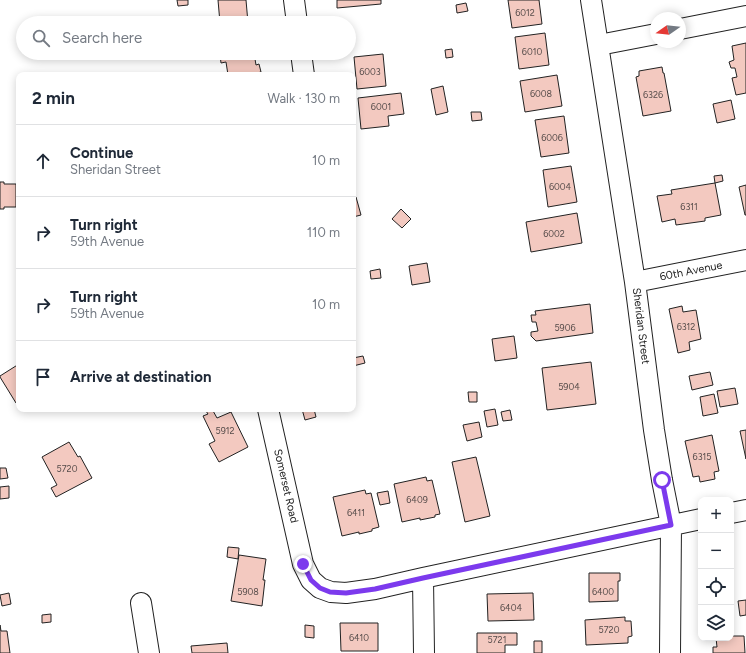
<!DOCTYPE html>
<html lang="en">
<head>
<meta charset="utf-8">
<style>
	:root { --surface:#fff; --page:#f6f6f7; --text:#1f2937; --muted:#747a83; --line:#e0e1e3 }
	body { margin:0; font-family:Figtree,sans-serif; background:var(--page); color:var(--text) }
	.controls { position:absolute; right:12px; bottom:12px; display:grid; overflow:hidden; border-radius:8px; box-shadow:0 2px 10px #0003 }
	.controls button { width:36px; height:36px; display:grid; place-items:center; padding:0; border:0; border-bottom:1px solid var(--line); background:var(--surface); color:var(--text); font:20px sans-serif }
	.compass { position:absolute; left:650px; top:12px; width:36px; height:36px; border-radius:50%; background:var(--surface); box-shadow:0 2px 10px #0003; rotate:256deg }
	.stop { position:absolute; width:12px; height:12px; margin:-9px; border:3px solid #7c3aed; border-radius:50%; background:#fff }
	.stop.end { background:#7c3aed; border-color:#fff; box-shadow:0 1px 4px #0008 }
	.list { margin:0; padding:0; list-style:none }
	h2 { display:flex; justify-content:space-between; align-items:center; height:52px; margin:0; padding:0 16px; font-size:17px }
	h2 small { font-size:13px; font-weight:400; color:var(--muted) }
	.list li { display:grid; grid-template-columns:26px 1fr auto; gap:12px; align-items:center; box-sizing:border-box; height:72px; padding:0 16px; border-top:1px solid var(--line) }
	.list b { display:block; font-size:15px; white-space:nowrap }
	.list p { margin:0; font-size:13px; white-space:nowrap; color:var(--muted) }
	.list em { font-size:13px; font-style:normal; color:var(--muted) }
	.icon { flex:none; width:22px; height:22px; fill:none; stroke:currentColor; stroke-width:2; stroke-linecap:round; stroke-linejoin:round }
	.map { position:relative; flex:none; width:746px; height:653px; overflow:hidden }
	.search { position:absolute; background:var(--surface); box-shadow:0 2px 10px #0003; left:16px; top:16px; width:340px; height:44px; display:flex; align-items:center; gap:10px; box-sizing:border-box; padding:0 14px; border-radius:22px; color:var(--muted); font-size:15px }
	.panel { position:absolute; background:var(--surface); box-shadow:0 2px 10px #0003; left:16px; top:72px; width:340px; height:340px; border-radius:8px }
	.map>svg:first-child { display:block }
	.building { fill:#f3c9c0; stroke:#222 }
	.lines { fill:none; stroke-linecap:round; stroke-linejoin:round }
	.minor-casing { stroke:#222; stroke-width:22 }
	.minor { stroke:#fff; stroke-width:20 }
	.route { stroke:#7c3aed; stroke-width:5 }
	.labels { text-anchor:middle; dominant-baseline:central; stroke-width:3; stroke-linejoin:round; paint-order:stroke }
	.number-label { font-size:9px; fill:#564c4a }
	.street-label { font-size:11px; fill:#222; stroke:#fff }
</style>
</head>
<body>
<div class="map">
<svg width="746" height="653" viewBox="0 0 746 653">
	<rect width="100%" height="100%" fill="#fff"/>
	<path class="building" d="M177 0H188V5L178 6Z
		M218 0H246L248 23H220Z
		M337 0H381V4L337 8Z
		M508 0H539L542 24 512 28Z
		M466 3 468 11 457 13 456 5Z
		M545 33 549 65 519 69 515 37Z
		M746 43V93L736 95 732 78 737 77 735 68H731L729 62 734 60 732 46Z
		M452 49 453 57 446 58 445 50Z
		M227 53H254L256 65 259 64 261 72 257 73 258 75H228L226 62 221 63 220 55 227 54Z
		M383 54 386 86 357 89 354 57Z
		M662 67 663 73H664L671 111 643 116 636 77 639 76V71Z
		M557 75 562 106 525 112 520 81Z
		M443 86 448 112 436 115 431 89Z
		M401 93 404 114 388 116 389 126 361 129 358 98Z
		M731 100 735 119 717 123 713 104Z
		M471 112H481L482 120 472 121Z
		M564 116 569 153 541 157 535 120Z
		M571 166 577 202 548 207 543 170Z
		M722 175 723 181 715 183 714 176Z
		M0 182H4V184H16V207H4V209H0Z
		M715 183 721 215 705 218V221L676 225 675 219 662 222 657 196 672 194 671 190Z
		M746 185V215H745L739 187Z
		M353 197H356L361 215 353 217Z
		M401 209 411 219 402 228 392 219Z
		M577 213 582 243 531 252 526 222Z
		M427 263 430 282 412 285 409 266Z
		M380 269 381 278 371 279 370 271Z
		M590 304 593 333 536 341 531 336V332L538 331 536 322H532L531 315H536L535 311Z
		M682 306 683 312 696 310 701 339 689 342 690 350 678 353 669 309Z
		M514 336 517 358 495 361 492 339Z
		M363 356 365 363 353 366V358Z
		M591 362 596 404 547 410 542 368Z
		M19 364V400L16 403 0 377V376Z
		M710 372 713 385 692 390 689 376Z
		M735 388 738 404 720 407 717 391Z
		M468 392H477V402H469Z
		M714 394 718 413 703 416 700 397Z
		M211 409H212L217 418 231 412 248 447 219 462 209 444 215 441 203 416 208 414 206 411Z
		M302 409H314L316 417 305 420Z
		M495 409 498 425 487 427 484 411Z
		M510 410 512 420 503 421 501 412Z
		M479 422 482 437 467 441 463 425Z
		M746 430V459L740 431Z
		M712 435 719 471 714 472 715 479 700 482 699 476 693 477 685 441Z
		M69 442 78 457 80 456 92 478 56 497 51 488 57 485 42 457Z
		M476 457 490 516 465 522 452 462Z
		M0 468H6L8 478 0 479Z
		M426 477 427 481 432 480 440 514 435 515V517L420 520V518L402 522 394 484Z
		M9 486V498L0 499V487Z
		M365 490 366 494 371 493 379 527 372 529V531L359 534V532L342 536 333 497Z
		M388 491 390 503 380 505 377 493Z
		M228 547 239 548 238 559 227 557Z
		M239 555 266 559 263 580H265L262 606 231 601Z
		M589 573H620V581H618V601L589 602Z
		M9 593 11 604 2 606 0 595Z
		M533 593 534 620 488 621 487 594Z
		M746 600V615L740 616 738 601Z
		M51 614V622L42 623V615Z
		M625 617V621H631L632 636 628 637V643L586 645 585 620Z
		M340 623H378V651H341Z
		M0 625 1 631H7L10 653H0Z
		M305 625 314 626V638L305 637Z
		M477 633H517V645H505V653H477Z
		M731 636H744L745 653H713V647H717L716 638H731Z
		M534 641H542V653H534Z
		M227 643 228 653H192L191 646Z"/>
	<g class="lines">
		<g class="minor-casing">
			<path id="minor" d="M294 0 297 23
				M591 0 635 282 654 430 662 480 671 525 670 653
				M680 29 746 16
				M599 45 656 34
				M301 53 304 75
				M635 282 746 260
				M268 409 303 564 311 580 320 588 331 592 346 593 375 589 423 578 701 519
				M731 513 746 510
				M423 578 424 653
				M141 603 149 653"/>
		</g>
		<use href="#minor" class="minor"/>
	</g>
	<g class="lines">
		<path class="route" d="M303 564 311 580 320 588 330 592 346 593 375 589 423 578 671 525 662 480"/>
	</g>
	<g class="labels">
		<g class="number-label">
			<text x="525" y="12">6012</text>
			<text x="532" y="51">6010</text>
			<text x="370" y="71">6003</text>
			<text x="541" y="93">6008</text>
			<text x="653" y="94">6326</text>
			<text x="381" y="106">6001</text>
			<text x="552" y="137">6006</text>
			<text x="560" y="186">6004</text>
			<text x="689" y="206">6311</text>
			<text x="554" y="233">6002</text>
			<text x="686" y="326">6312</text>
			<text x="565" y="327">5906</text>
			<text x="569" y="386">5904</text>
			<text x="225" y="430">5912</text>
			<text x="702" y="456">6315</text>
			<text x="67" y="468">5720</text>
			<text x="417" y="499">6409</text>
			<text x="356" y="512">6411</text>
			<text x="248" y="591">5908</text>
			<text x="603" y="591">6400</text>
			<text x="511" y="607">6404</text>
			<text x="609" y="629">5720</text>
			<text x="359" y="637">6410</text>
			<text x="497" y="639">5721</text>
		</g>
		<g class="street-label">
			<text transform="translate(691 271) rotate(-11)">60th Avenue</text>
			<text transform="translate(641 326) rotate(83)">Sheridan Street</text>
			<text transform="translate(286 486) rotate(77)">Somerset Road</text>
		</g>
	</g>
</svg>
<div class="controls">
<button>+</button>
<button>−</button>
<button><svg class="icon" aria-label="locate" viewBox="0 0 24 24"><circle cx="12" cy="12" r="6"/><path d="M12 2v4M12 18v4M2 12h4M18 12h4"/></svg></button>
<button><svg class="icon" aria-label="layers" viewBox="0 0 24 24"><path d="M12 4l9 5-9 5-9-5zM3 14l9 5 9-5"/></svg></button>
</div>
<svg class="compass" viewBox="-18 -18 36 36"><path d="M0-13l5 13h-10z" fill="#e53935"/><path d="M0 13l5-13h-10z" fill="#747a83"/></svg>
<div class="stop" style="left:662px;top:480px"></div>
<div class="stop end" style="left:303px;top:564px"></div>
<div class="search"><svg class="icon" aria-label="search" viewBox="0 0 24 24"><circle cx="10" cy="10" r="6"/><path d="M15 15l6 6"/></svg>Search here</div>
<section class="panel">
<h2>2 min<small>Walk · 130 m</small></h2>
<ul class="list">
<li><svg class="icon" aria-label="ahead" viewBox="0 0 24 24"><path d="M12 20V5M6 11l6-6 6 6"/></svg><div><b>Continue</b><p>Sheridan Street</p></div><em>10 m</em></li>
<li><svg class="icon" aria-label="right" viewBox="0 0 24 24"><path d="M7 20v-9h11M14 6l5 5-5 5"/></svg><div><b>Turn right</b><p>59th Avenue</p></div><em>110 m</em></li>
<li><svg class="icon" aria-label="right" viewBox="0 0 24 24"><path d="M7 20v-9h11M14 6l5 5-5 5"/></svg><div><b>Turn right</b><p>59th Avenue</p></div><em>10 m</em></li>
<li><svg class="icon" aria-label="arrive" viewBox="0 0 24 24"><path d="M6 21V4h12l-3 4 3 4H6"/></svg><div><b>Arrive at destination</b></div></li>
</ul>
</section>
</div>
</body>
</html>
